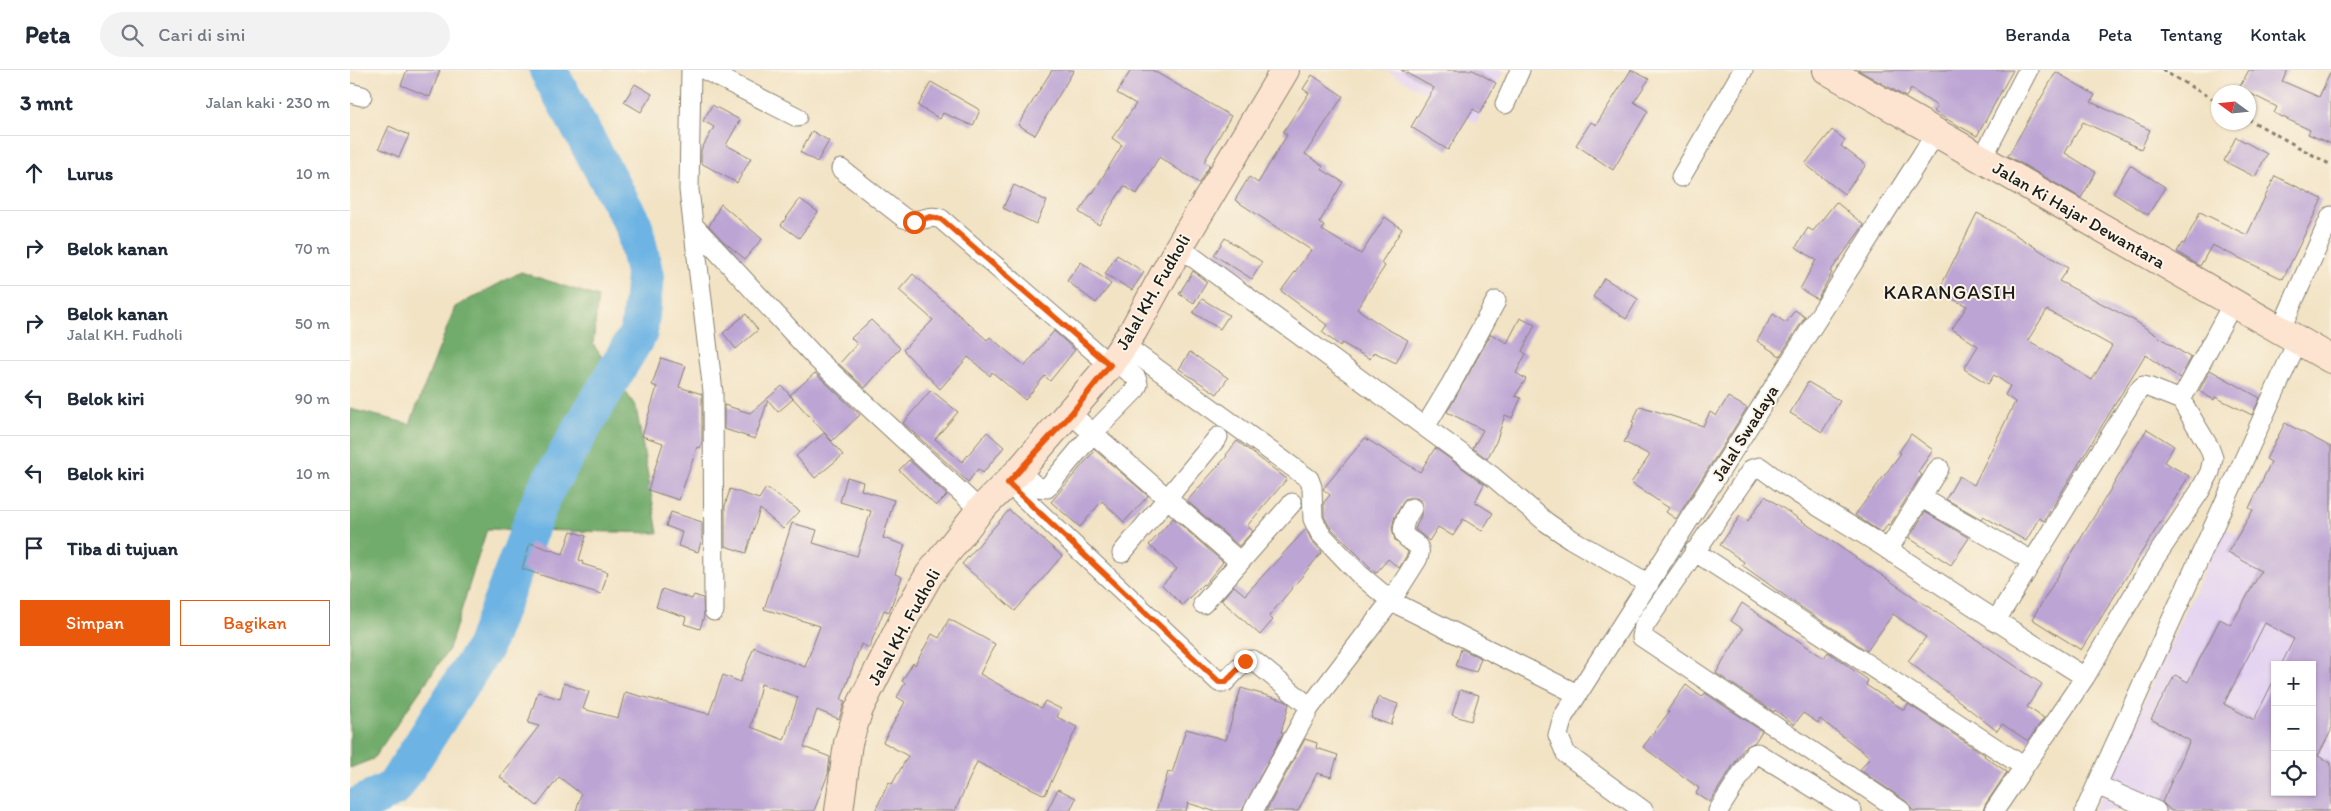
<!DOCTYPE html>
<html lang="id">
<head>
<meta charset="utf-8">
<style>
	:root { --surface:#fff; --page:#f2f2f3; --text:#1f2937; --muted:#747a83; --line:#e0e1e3; --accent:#ea580c }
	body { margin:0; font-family:Itim,sans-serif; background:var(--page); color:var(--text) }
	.controls { position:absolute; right:15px; bottom:15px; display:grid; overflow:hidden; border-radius:0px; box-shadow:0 1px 4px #0004 }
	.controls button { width:45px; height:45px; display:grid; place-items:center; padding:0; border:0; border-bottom:1px solid var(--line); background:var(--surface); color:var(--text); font:25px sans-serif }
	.compass { position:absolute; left:1861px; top:15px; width:45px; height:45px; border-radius:50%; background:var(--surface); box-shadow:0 1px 4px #0004; rotate:285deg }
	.stop { position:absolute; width:15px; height:15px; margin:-11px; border:4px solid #ea580c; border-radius:50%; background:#fff }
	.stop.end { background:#ea580c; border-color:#fff; box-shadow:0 1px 5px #0008 }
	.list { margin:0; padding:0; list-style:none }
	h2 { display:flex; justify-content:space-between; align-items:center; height:65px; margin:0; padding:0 20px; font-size:21px }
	h2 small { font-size:16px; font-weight:400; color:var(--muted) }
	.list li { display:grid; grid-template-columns:32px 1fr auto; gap:15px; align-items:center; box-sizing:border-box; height:75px; padding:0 20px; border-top:1px solid var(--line) }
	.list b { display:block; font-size:19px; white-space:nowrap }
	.list p { margin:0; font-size:16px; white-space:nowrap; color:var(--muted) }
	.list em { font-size:16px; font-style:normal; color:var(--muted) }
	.actions { display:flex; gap:10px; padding:15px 20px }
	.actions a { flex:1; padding:11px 0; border:1px solid var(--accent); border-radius:0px; text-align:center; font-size:18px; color:var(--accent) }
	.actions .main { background:var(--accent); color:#fff }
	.icon { flex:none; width:28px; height:28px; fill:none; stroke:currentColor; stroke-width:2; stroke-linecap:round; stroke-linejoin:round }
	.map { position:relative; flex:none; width:1981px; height:741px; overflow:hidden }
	header { display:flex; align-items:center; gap:30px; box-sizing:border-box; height:70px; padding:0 25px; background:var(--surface); border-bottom:1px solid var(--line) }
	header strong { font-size:24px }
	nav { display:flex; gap:28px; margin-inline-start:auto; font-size:18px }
	.search { width:350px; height:45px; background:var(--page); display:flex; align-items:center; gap:12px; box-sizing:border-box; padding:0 18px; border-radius:28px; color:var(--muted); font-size:19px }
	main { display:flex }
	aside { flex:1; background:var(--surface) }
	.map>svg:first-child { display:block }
	.built { fill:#e4d3f2; fill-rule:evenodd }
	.forest { fill:#72ac6c; stroke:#476444 }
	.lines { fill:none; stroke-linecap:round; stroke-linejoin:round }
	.river { stroke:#6db4e4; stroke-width:38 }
	.building { fill:#bca4d4; fill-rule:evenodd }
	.street-casing { stroke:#878070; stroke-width:21 }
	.secondary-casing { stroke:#878070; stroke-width:30 }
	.path { stroke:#878070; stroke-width:3; stroke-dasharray:4 4; stroke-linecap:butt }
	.street { stroke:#fff; stroke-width:19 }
	.secondary { stroke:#fde4d0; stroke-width:28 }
	.route { stroke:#ea580c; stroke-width:6 }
	.labels { text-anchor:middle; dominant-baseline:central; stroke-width:4; stroke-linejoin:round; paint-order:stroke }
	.street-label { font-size:18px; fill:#1c1c1c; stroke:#fcf5e5 }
	.quarter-label { font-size:20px; letter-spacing:1px; fill:#1c1c1c; stroke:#fcf5e5 }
</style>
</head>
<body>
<header>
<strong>Peta</strong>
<div class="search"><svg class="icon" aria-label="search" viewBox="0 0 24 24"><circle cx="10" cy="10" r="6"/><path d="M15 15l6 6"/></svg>Cari di sini</div>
<nav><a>Beranda</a><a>Peta</a><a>Tentang</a><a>Kontak</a></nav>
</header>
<main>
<aside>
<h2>3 mnt<small>Jalan kaki · 230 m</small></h2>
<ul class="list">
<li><svg class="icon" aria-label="ahead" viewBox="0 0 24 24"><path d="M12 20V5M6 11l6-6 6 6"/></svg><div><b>Lurus</b></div><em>10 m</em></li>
<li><svg class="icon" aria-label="right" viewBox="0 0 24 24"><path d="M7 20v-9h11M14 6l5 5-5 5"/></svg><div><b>Belok kanan</b></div><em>70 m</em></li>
<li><svg class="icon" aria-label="right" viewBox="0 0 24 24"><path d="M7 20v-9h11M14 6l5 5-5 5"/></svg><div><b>Belok kanan</b><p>Jalal KH. Fudholi</p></div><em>50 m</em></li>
<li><svg class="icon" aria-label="left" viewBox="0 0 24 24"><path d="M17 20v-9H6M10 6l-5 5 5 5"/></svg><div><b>Belok kiri</b></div><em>90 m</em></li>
<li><svg class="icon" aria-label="left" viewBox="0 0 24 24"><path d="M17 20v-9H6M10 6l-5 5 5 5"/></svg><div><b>Belok kiri</b></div><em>10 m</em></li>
<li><svg class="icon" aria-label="arrive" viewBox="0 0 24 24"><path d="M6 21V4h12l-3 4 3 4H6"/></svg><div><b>Tiba di tujuan</b></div></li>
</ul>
<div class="actions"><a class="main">Simpan</a><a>Bagikan</a></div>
</aside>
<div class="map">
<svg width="1981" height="741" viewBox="0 0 1981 741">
	<rect width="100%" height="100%" fill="#fcf5e5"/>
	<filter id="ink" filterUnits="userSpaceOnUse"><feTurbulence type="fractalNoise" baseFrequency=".02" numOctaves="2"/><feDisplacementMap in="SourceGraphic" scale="10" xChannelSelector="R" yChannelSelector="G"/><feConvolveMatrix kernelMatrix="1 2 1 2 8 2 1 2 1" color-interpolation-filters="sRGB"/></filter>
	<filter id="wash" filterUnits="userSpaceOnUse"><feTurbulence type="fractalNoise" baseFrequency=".0096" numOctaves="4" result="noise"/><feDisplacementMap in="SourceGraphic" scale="20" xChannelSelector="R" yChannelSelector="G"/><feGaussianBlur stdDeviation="1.12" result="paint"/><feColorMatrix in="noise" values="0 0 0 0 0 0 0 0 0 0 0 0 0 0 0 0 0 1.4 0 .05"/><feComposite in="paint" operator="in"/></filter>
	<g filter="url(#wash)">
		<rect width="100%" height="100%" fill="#f2e3c5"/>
		<path class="built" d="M1036 0H1154L1126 53Z
			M1874 457 1981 517V741H1744ZM1925 595H1962V722H1925Z"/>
		<path class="forest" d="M171 202 248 227 243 274 286 337 308 463 137 459 99 579 23 689 0 698V339L60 354 105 237Z"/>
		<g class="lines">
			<path class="river" d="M0 740 44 718 134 578 193 424 289 262 295 207 284 156 198 0"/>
		</g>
		<g id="blocks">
			<path class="building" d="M57 0H90L80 27 51 15Z
				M702 0H724L685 65 668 55Z
				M781 0H802L881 46 854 92 860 95 849 113 809 87 787 124 774 116 749 155 729 142 742 122 743 123 772 75 762 68 786 34 767 23Z
				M1051 0H1123L1146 13 1130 43 1123 39 1098 80 1061 57 1084 18Z
				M1281 0 1299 9 1284 32 1298 41 1263 100 1226 75 1241 52 1246 55Z
				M1508 0H1663L1627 66 1584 42 1587 36 1561 19 1556 27Z
				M1899 0H1938L1932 11 1969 27 1981 1V74L1958 64 1960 60 1924 43 1927 37 1889 18Z
				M1706 2 1745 25 1741 32 1800 60 1791 79 1733 52 1715 83 1746 102 1731 128 1658 86Z
				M962 5 993 26 955 84 973 96 971 99 993 112 969 153 974 156 972 160 1011 184 1035 147 1052 159 1031 193 1035 196 1007 239 1037 259 1058 270 1046 293 1024 282 1020 289 992 273 990 276 972 262 977 255 931 221 961 180 885 130 899 107 908 113 937 65 933 62 959 23 953 19Z
				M581 12 630 40 623 56 593 43 590 49 568 36Z
				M285 14 302 24 291 42 274 32Z
				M362 35 390 50 376 75 401 88 387 113 351 93V80L364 57 353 51Z
				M39 56 59 65 49 87 29 78Z
				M1482 60 1495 70 1491 76 1516 95 1494 124 1455 94Z
				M462 61 479 71 467 92 450 82Z
				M1886 67 1917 84 1905 107 1874 91Z
				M1780 95 1815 117 1798 145 1763 123Z
				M1925 106 1972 129 1933 209 1862 175 1850 196 1827 182 1832 173 1834 174 1850 142 1897 165Z
				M664 115 697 131 686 154 653 138Z
				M450 129 468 142 449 168 431 155Z
				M1486 132 1514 155 1480 202 1482 203 1467 229 1450 219 1466 190 1446 177 1458 158 1463 161Z
				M371 134 412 169 395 189 374 172 359 156Z
				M1627 143 1648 154 1718 198 1709 211 1785 251 1841 288 1830 308 1795 285 1694 451 1689 448 1676 471 1633 446 1631 449 1596 429 1609 406 1624 415 1665 332 1655 325 1660 316 1644 305 1638 314 1614 299 1628 276 1602 259 1617 236 1588 222ZM1697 240 1762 276 1742 310 1678 270Z
				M875 168 912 192 902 209 864 185Z
				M767 185 794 202 782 220 755 204Z
				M731 192 761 214 746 233 717 211Z
				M843 201 857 212 844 233 829 224Z
				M563 204 637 270 640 267 675 296 704 261 725 280 700 311 695 306 675 330 642 302 640 306 618 287 590 319 553 280 583 250 549 220Z
				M1254 208 1288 229 1276 249 1243 227Z
				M852 229 879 245 870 259 843 243Z
				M1445 240 1455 247 1430 286 1407 271 1423 244 1436 253Z
				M396 244 408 260 386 279 373 263Z
				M1170 248 1185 255 1172 281 1176 284 1166 303 1176 309 1165 326 1171 328 1162 348 1155 345 1146 372 1137 389 1123 378 1133 360 1097 342 1141 264 1157 273Z
				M521 250 550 278 515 318 489 294 507 274 501 268Z
				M840 282 878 308 867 324 829 299Z
				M311 288 336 296 329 317 352 324V372L350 378 347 377 329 430 298 420 313 373 292 366 307 317 302 315Z
				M1860 300 1910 328 1902 345 1865 327 1864 330 1849 321Z
				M465 303 510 345 482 371 440 325Z
				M1458 312 1490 331 1472 362 1440 343Z
				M432 316 443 329 428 342 418 330 405 369 374 359V335L400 343Z
				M581 320 608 342 585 369 612 392 637 362 654 377 633 403 628 399 618 412 553 353Z
				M1378 327 1397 338 1326 449 1316 442 1319 438 1281 413 1300 385 1274 372 1284 353 1282 352 1290 336 1353 356 1360 342 1366 346Z
				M1935 353 1981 377V661L1968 686 1981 693V741H1821L1812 732 1840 671 1801 649 1825 605 1838 612 1870 549 1881 555 1911 501 1878 482 1903 440 1899 438 1921 392 1916 389ZM1915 553 1944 569 1931 595H1962V722H1925V608L1904 650 1874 634Z
				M1797 359 1824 376 1814 392 1839 406 1731 580 1682 549Z
				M474 363 493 385 465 408 446 386Z
				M1561 364 1583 380 1568 402 1572 405 1568 410 1540 455 1538 454 1532 463 1505 445 1551 383 1549 382Z
				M1015 368 1070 402 1085 378 1134 414 1125 432 1143 443 1132 461 1113 449 1103 466 1088 457 1079 471 1065 459 1072 443V432L1067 428H1056L1045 446 1042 458 1045 470 1058 482 1057 485 1049 498 1038 489 1026 503 979 456 974 446V432L980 425 973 419Z
				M887 371 937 409 897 456 903 461 889 476 837 431 877 386 876 385Z
				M745 380 798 426 774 452 752 431 730 457 701 432Z
				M559 390 597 425 586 436 549 400Z
				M497 407 513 412 511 420 544 430 533 468 555 475 545 504 552 507 539 542 534 540 519 578 511 574 491 630 495 631 489 649 467 640 454 677 480 687 478 704 464 741H226L231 724 209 707 187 736 150 707 189 656 178 653 188 622 210 629 214 613 239 622 233 639 268 648 275 622 359 644 373 605 390 612 404 577 455 597 470 556 414 539 442 453 467 460 463 473 507 486 521 441 490 432ZM411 614 448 627 434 670 401 657Z
				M416 418 450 441 433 459 410 439 396 483 375 476V436L380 419 409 429Z
				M1415 426 1692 614 1677 637 1694 648 1678 671 1652 654 1647 661 1558 591 1576 567 1543 544 1517 581 1442 531 1392 495 1394 492 1370 475 1390 446 1398 451Z
				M659 440 712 486 665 541 612 494Z
				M321 442 352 452V469L348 482 328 476 332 462 316 456Z
				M1575 442 1619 468 1601 495 1559 468Z
				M823 448 873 492 854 515 853 514 832 535 812 515 827 499 799 475Z
				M956 459 962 471 972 482 919 546 923 550 910 565 871 530 884 516 895 525Z
				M221 461 236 466 229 490 233 492 232 494 258 502 251 524 172 499 180 473 213 484Z
				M312 519 342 529 344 525 353 528 354 546 350 559 334 554 336 547 306 537Z
				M1392 533 1474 588 1478 582 1518 610 1516 615 1554 640 1558 634 1635 685 1634 686 1657 702 1635 735 1633 741H1563L1557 732 1510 700 1520 687 1470 649 1468 653 1453 643 1444 655 1425 640 1424 642 1366 603 1393 559 1381 551Z
				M599 549 645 574 630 604 691 638 695 631 711 639 707 647 727 657 695 725 627 692 605 741H525L539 712 542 714 558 686 533 672 555 632 547 627 555 613 552 611 563 593 565 595 582 564 589 568Z
				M1111 579 1131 588 1126 602 1106 596Z
				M1336 615 1352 627 1355 623 1412 661 1405 672 1394 678 1360 732 1346 723 1349 718 1293 677 1319 642 1317 641Z
				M891 618 935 631 939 634 931 662 933 663 892 741H863L838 733 836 741H806L818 702 822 703 836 659 876 670Z
				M1110 620 1129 625 1121 651 1102 645Z
				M1028 627 1048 634 1041 655 1021 648Z
				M955 669 967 673 966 678 988 685 981 707 967 703 948 741H916Z
				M708 719 726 728 720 741H697Z"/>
		</g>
	</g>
	<g filter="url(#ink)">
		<use href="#blocks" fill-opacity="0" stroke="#878070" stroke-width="1"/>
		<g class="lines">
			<g class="street-casing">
				<path id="street" d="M341 0 339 120 363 322 364 541
					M355 0 447 47
					M0 23 12 26
					M1155 34 1170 0
					M1632 89 1678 0
					M491 99 554 148C570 155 578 143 591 149L760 295
					M1331 107 1393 0
					M343 155 468 290 630 440
					M829 177 1142 406 1196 452 1221 469 1299 514
					M1930 261 1981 146
					M774 275 959 409 962 417 963 449 970 463 1009 504 1041 531 1227 624
					M1831 330 1883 233
					M721 344 890 492 942 433
					M1075 357 1101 314 1146 231
					M669 401 687 417 697 418 743 363 786 319 788 314 786 308 764 289
					M658 413 869 612H875L895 591 903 590 960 637
					M1572 428 1682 491
					M1538 480 1589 398
					M1344 481 1673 696
					M772 483 868 367
					M853 534 890 492
					M1747 715 1806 741
					M903 741 960 637 1041 531 1067 490C1080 463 1035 480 1062 438
					M1294 741 1216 684 1208 665 1213 647 1586 63
					M1368 741 1404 684 1407 683 1502 741
					M1551 741 1292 567 1294 556 1402 399 1410 397C1451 429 1497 452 1540 481 1605 524 1669 566 1735 607
					M1644 741 1735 607 1805 488 1850 421 1860 402 1863 388 1859 377 1831 330 1798 317 1793 316 1788 321 1645 552
					M1735 741 1948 270"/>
			</g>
			<g class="secondary-casing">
				<path id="secondary" d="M1477 0 1981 289
					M489 741 498 673 509 639 556 545 579 505 630 440 669 401 760 295 783 261 829 177 935 0"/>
			</g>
			<path class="path" d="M1812 0 1868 32
				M1898 49 1981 95"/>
			<use href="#street" class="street"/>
			<use href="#secondary" class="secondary"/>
		</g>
	</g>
	<g class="lines" filter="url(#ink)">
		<path class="route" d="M564 152 580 147 591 149 760 295 721 344 658 413 869 612H876L895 591"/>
	</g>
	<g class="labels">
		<g class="street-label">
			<text transform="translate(1729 145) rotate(30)">Jalan Ki Hajar Dewantara</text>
			<text transform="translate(803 222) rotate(-60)">Jalal KH. Fudholi</text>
			<text transform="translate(1395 363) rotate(-58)">Jalal Swadaya</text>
			<text transform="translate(554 557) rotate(-61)">Jalal KH. Fudholi</text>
		</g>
		<g class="quarter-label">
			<text x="1600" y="222">KARANGASIH</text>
		</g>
	</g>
</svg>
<div class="controls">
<button>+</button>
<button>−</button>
<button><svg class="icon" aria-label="locate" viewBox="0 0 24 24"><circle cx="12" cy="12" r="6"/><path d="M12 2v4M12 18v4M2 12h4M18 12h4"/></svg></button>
</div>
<svg class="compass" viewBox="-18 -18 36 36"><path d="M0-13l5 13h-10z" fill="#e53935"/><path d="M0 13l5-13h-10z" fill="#747a83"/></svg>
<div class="stop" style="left:564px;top:152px"></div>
<div class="stop end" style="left:895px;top:591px"></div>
</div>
</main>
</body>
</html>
